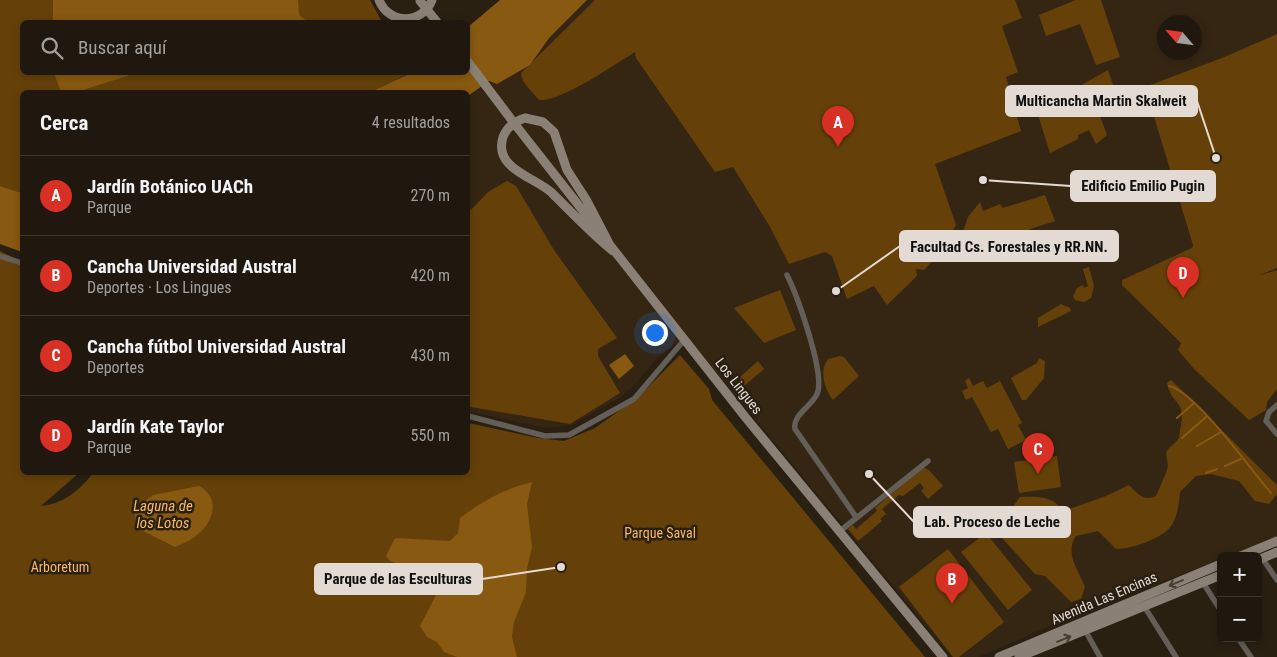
<!DOCTYPE html>
<html lang="es">
<head>
<meta charset="utf-8">
<style>
	:root { --surface:#20180e; --page:#282117; --text:#f1f3f6; --muted:#a2a09e; --line:#3d372e; --accent:#d93025 }
	body { margin:0; font-family:"Roboto Condensed",sans-serif; background:var(--page); color:var(--text) }
	.controls { position:absolute; right:15px; bottom:15px; display:grid; overflow:hidden; border-radius:8px; box-shadow:0 2px 8px #0003 }
	.controls button { width:45px; height:45px; display:grid; place-items:center; padding:0; border:0; border-bottom:1px solid var(--line); background:var(--surface); color:var(--text); font:25px sans-serif }
	.compass { position:absolute; left:1157px; top:15px; width:45px; height:45px; border-radius:50%; background:var(--surface); box-shadow:0 2px 8px #0003; rotate:298deg }
	.you { position:absolute; left:654px; top:332px; width:18px; height:18px; margin:-12px; border:4px solid #fff; border-radius:50%; background:#1a73e8; box-shadow:0 0 0 8px #1a73e833 }
	.badge { display:grid; place-items:center; width:32px; height:32px; border-radius:50%; background:var(--accent); color:#fff; font-size:16px; font-weight:700 }
	.pin { position:absolute; translate:-50% -41px; filter:drop-shadow(0 1px 2px #0008) }
	.pin::after { content:''; position:absolute; top:26px; width:18px; height:15px; background:inherit; clip-path:polygon(0 0,100% 0,50% 100%) }
	.list { margin:0; padding:0; list-style:none }
	h2 { display:flex; justify-content:space-between; align-items:center; height:65px; margin:0; padding:0 20px; font-size:21px }
	h2 small { font-size:16px; font-weight:400; color:var(--muted) }
	.list li { display:grid; grid-template-columns:32px 1fr auto; gap:15px; align-items:center; box-sizing:border-box; height:80px; padding:0 20px; border-top:1px solid var(--line) }
	.list b { display:block; font-size:19px; white-space:nowrap }
	.list p { margin:0; font-size:16px; white-space:nowrap; color:var(--muted) }
	.list em { font-size:16px; font-style:normal; color:var(--muted) }
	.icon { flex:none; width:28px; height:28px; fill:none; stroke:currentColor; stroke-width:2; stroke-linecap:round; stroke-linejoin:round }
	.map { position:relative; flex:none; width:1277px; height:657px; overflow:hidden }
	.search { position:absolute; background:var(--surface); box-shadow:0 2px 8px #0003; left:20px; top:20px; width:450px; height:55px; display:flex; align-items:center; gap:12px; box-sizing:border-box; padding:0 18px; border-radius:8px; color:var(--muted); font-size:19px }
	.panel { position:absolute; background:var(--surface); box-shadow:0 2px 8px #0003; left:20px; top:90px; width:450px; height:385px; border-radius:8px }
	.map>svg:first-child { display:block }
	.built { fill:#352613; fill-rule:evenodd }
	.green { fill:#654109 }
	.water { fill:#885910 }
	.lines { fill:none; stroke-linecap:round; stroke-linejoin:round }
	.stream { stroke:#885910; stroke-width:2 }
	.street { stroke:#645e58; stroke-width:5.5 }
	.secondary { stroke:#8a8076; stroke-width:9 }
	.secondary-bridge { stroke:#8a8076; stroke-width:9 }
	.oneway { stroke:#473d30 }
	.labels { text-anchor:middle; dominant-baseline:central; stroke-width:5; stroke-linejoin:round; paint-order:stroke }
	.street-label { font-size:14px; fill:#e3dbd3; stroke:#2a2012 }
	.park-label { font-size:14px; fill:#f9b864; stroke:#2a2012 }
	.water-label { font-size:15px; font-style:italic; fill:#fbba66; stroke:#2a2012 }
	.leader { fill:none; stroke:#e3dbd3; stroke-width:2 }
	.callout-dot { fill:#e3dbd3; stroke:#2a2012; stroke-width:2 }
	.callout { fill:#e3dbd3; stroke:#e3dbd3; stroke-width:2 }
	.callout-label { font-size:15px; text-anchor:middle; font-weight:bold; fill:#111 }
</style>
</head>
<body>
<div class="map">
<svg width="1277" height="657" viewBox="0 0 1277 657">
	<rect width="100%" height="100%" fill="#2a2012"/>
	<path class="built" d="M587 0H1277V34L1222 58 1192 248 1207 295 1232 286 1277 304V537L1238 556H1221V559L1205 565 1066 619 978 657H952L689 339 676 344 655 360 637 382 622 396 572 425 546 428 468 411V107L470 104 468 97 489 81 497 84 530 65 549 38ZM1164 22H1194V52H1164Z"/>
	<path class="green" d="M0 0H370L382 22H22V72L410 73 370 92H22V193L0 186Z
		M595 0H1015L1022 18 1002 26 1018 72 1006 77 1021 131 935 164 956 225 941 252 924 270 916 269 917 276 887 305 874 286 847 299 832 256 825 252 789 264 770 227 733 167 715 172 636 58 635 52C615 64 561 102 539 100 533 92 521 83 521 73Z
		M1076 0H1101L1120 57 1096 65 1080 24 1046 36 1039 15Z
		M1277 34V268L1260 275 1277 270V389L1267 402 1266 410 1249 420 1194 369 1178 350 1181 343 1122 285V280L1192 248 1193 245 1145 87 1222 58Z
		M1108 70 1113 85 1092 95 1107 135 1096 144 1089 130 1078 135V139L1050 153 1038 115 1041 108Z
		M507 181 516 186 554 250 617 338 598 349V356L620 393 570 424 471 407 468 404V213L488 192Z
		M1045 195 1055 221 970 249 968 245 958 247 968 217 980 202 983 211 1000 204 1003 208Z
		M0 251 22 262V472L79 473 41 506C63 504 80 490 93 473L468 472V423L538 438 564 441 595 428 637 398 680 355 709 389 712 400 925 657H0Z
		M1089 267 1094 286 1091 298 1084 302 1075 300 1073 296 1077 288 1083 285 1084 288 1088 286 1083 269Z
		M780 290 796 330 764 343 734 308Z
		M1061 304 1070 308 1071 311 1038 327V318Z
		M840 356 844 357 859 376 833 400C824 388 819 371 828 359Z
		M1039 358 1045 361 1044 378 1026 400H1022L1011 378 1037 363Z
		M758 361 764 369 744 386 746 390 743 393 732 379 736 375 739 378Z
		M969 378 973 386 983 381 987 388 1000 381 1022 423 1018 425 1026 440 1008 449 998 429 991 432 972 397 966 400 962 391 968 388 965 381Z
		M1171 380 1277 485V494L1269 504 1255 501 1239 481 1211 474 1196 476 1180 492C1179 502 1178 514 1173 523 1165 538 1132 549 1116 549L1098 531 1076 536C1064 552 1079 572 1085 587L1081 599 1071 602 1045 576 1035 574 1002 538V521L1020 497C1038 496 1052 496 1064 511L1106 496 1129 485C1137 493 1143 502 1156 496L1166 473 1168 466 1166 453C1169 446 1175 444 1179 438 1180 435 1179 434 1180 430 1187 398 1172 407 1167 383Z
		M1057 456 1061 487 1019 493 1014 462Z
		M923 467 929 470 943 486 928 499 921 491 924 488 920 483 903 496 899 495 882 509 886 514 880 519 882 521 858 541 848 529 853 525 856 529 877 511 875 508Z
		M986 533 1032 590 1008 610 961 552Z
		M948 549 1004 622 959 657H953L899 587Z"/>
	<path class="water" d="M53 0H298L299 15 307 21 53 22Z
		M500 0H587L549 38 530 65 497 84 489 81 468 96 470 104 468 107V92H370L411 73 468 72V27Z
		M54 73V72L136 73 77 92H61Z
		M0 186 22 193V252L0 244Z
		M625 354 634 366 619 379 609 365Z
		M532 482 527 504 532 547 527 568 526 592 514 622 512 637 517 657H457L444 652 437 642 427 637 420 626 436 595V577L390 561 386 556 395 538 450 541 458 533 460 518C483 501 504 489 532 482Z
		M199 486C223 499 212 526 193 538 188 542 181 544 175 547L141 530 136 523 135 514 141 504 153 495Z"/>
	<g class="lines">
		<path class="stream" d="M1169 386C1195 391 1251 470 1271 493
			M1177 418 1194 403
			M1182 438 1206 417
			M1197 446 1221 432
			M1225 466 1241 459
			M1206 473 1217 469"/>
		<path class="street" d="M0 256 22 263
			M787 275C797 295 826 375 817 394 812 406 792 415 795 429L856 517
			M1277 405 1269 412 1266 421 1277 434
			M468 416 545 436 569 435 634 399 685 339
			M840 531 928 461
			M1262 558 1277 580
			M1202 581 1221 611
			M1144 606 1176 657
			M1085 630 1100 657
			M1238 638 1251 657"/>
		<path class="secondary" d="M379 0C389 25 422 25 432 0
			M525 118 543 122 554 132 567 170 587 201 613 251C591 233 572 213 552 193 535 177 493 169 503 137 507 127 515 121 525 118Z
			M517 127 746 418 943 657
			M1241 556 1277 541
			M1258 560 1277 552
			M999 657 1221 564
			M1019 657 1221 575"/>
		<path class="secondary-bridge" d="M420 1 437 22
			M468 62 517 127"/>
	</g>
	<defs><path id="oneway-shaft" d="M-6 0H5M1.5-3L5.5 0L1.5 3" fill="none" stroke-width="1.6" stroke-linecap="round" stroke-linejoin="round" transform="scale(1.25)"/></defs>
	<g class="oneway">
		<use href="#oneway-shaft" transform="translate(1176 583) rotate(157)"/>
		<use href="#oneway-shaft" transform="translate(1064 639) rotate(-22)"/>
	</g>
	<g class="labels">
		<g class="street-label">
			<text transform="translate(739 386) rotate(52)">Los Lingues</text>
			<text transform="translate(1104 598) rotate(-23)">Avenida Las Encinas</text>
		</g>
		<g class="park-label">
			<text x="660" y="533">Parque Saval</text>
			<text x="60" y="567">Arboretum</text>
		</g>
		<g class="water-label">
			<text x="163" y="506">Laguna de<tspan x="163" dy="17">los Lotos</tspan></text>
		</g>
	</g>
	<path class="leader" d="M1216 158L1197 101M983 180L1071 186M836 291L900 246M869 474L914 522M561 567L482 579"/>
	<g class="callout-dot">
		<circle cx="1216" cy="158" r="5"/>
		<circle cx="983" cy="180" r="5"/>
		<circle cx="836" cy="291" r="5"/>
		<circle cx="869" cy="474" r="5"/>
		<circle cx="561" cy="567" r="5"/>
	</g>
	<g class="callout">
		<rect x="1006" y="86" width="191" height="30" rx="5"/>
		<rect x="1071" y="171" width="144" height="30" rx="5"/>
		<rect x="900" y="231" width="218" height="30" rx="5"/>
		<rect x="914" y="507" width="156" height="30" rx="5"/>
		<rect x="315" y="564" width="167" height="30" rx="5"/>
	</g>
	<g class="callout-label">
		<text x="1101" y="106">Multicancha Martin Skalweit</text>
		<text x="1143" y="191">Edificio Emilio Pugin</text>
		<text x="1009" y="252">Facultad Cs. Forestales y RR.NN.</text>
		<text x="992" y="527">Lab. Proceso de Leche</text>
		<text x="398" y="584">Parque de las Esculturas</text>
	</g>
</svg>
<div class="controls">
<button>+</button>
<button>−</button>
</div>
<svg class="compass" viewBox="-18 -18 36 36"><path d="M0-13l5 13h-10z" fill="#e53935"/><path d="M0 13l5-13h-10z" fill="#a2a09e"/></svg>
<div class="you"></div>
<div class="pin badge" style="left:838px;top:147px">A</div>
<div class="pin badge" style="left:952px;top:604px">B</div>
<div class="pin badge" style="left:1038px;top:474px">C</div>
<div class="pin badge" style="left:1183px;top:298px">D</div>
<div class="search"><svg class="icon" aria-label="search" viewBox="0 0 24 24"><circle cx="10" cy="10" r="6"/><path d="M15 15l6 6"/></svg>Buscar aquí</div>
<section class="panel">
<h2>Cerca<small>4 resultados</small></h2>
<ul class="list">
<li><span class="badge">A</span><div><b>Jardín Botánico UACh</b><p>Parque</p></div><em>270 m</em></li>
<li><span class="badge">B</span><div><b>Cancha Universidad Austral</b><p>Deportes · Los Lingues</p></div><em>420 m</em></li>
<li><span class="badge">C</span><div><b>Cancha fútbol Universidad Austral</b><p>Deportes</p></div><em>430 m</em></li>
<li><span class="badge">D</span><div><b>Jardín Kate Taylor</b><p>Parque</p></div><em>550 m</em></li>
</ul>
</section>
</div>
</body>
</html>
